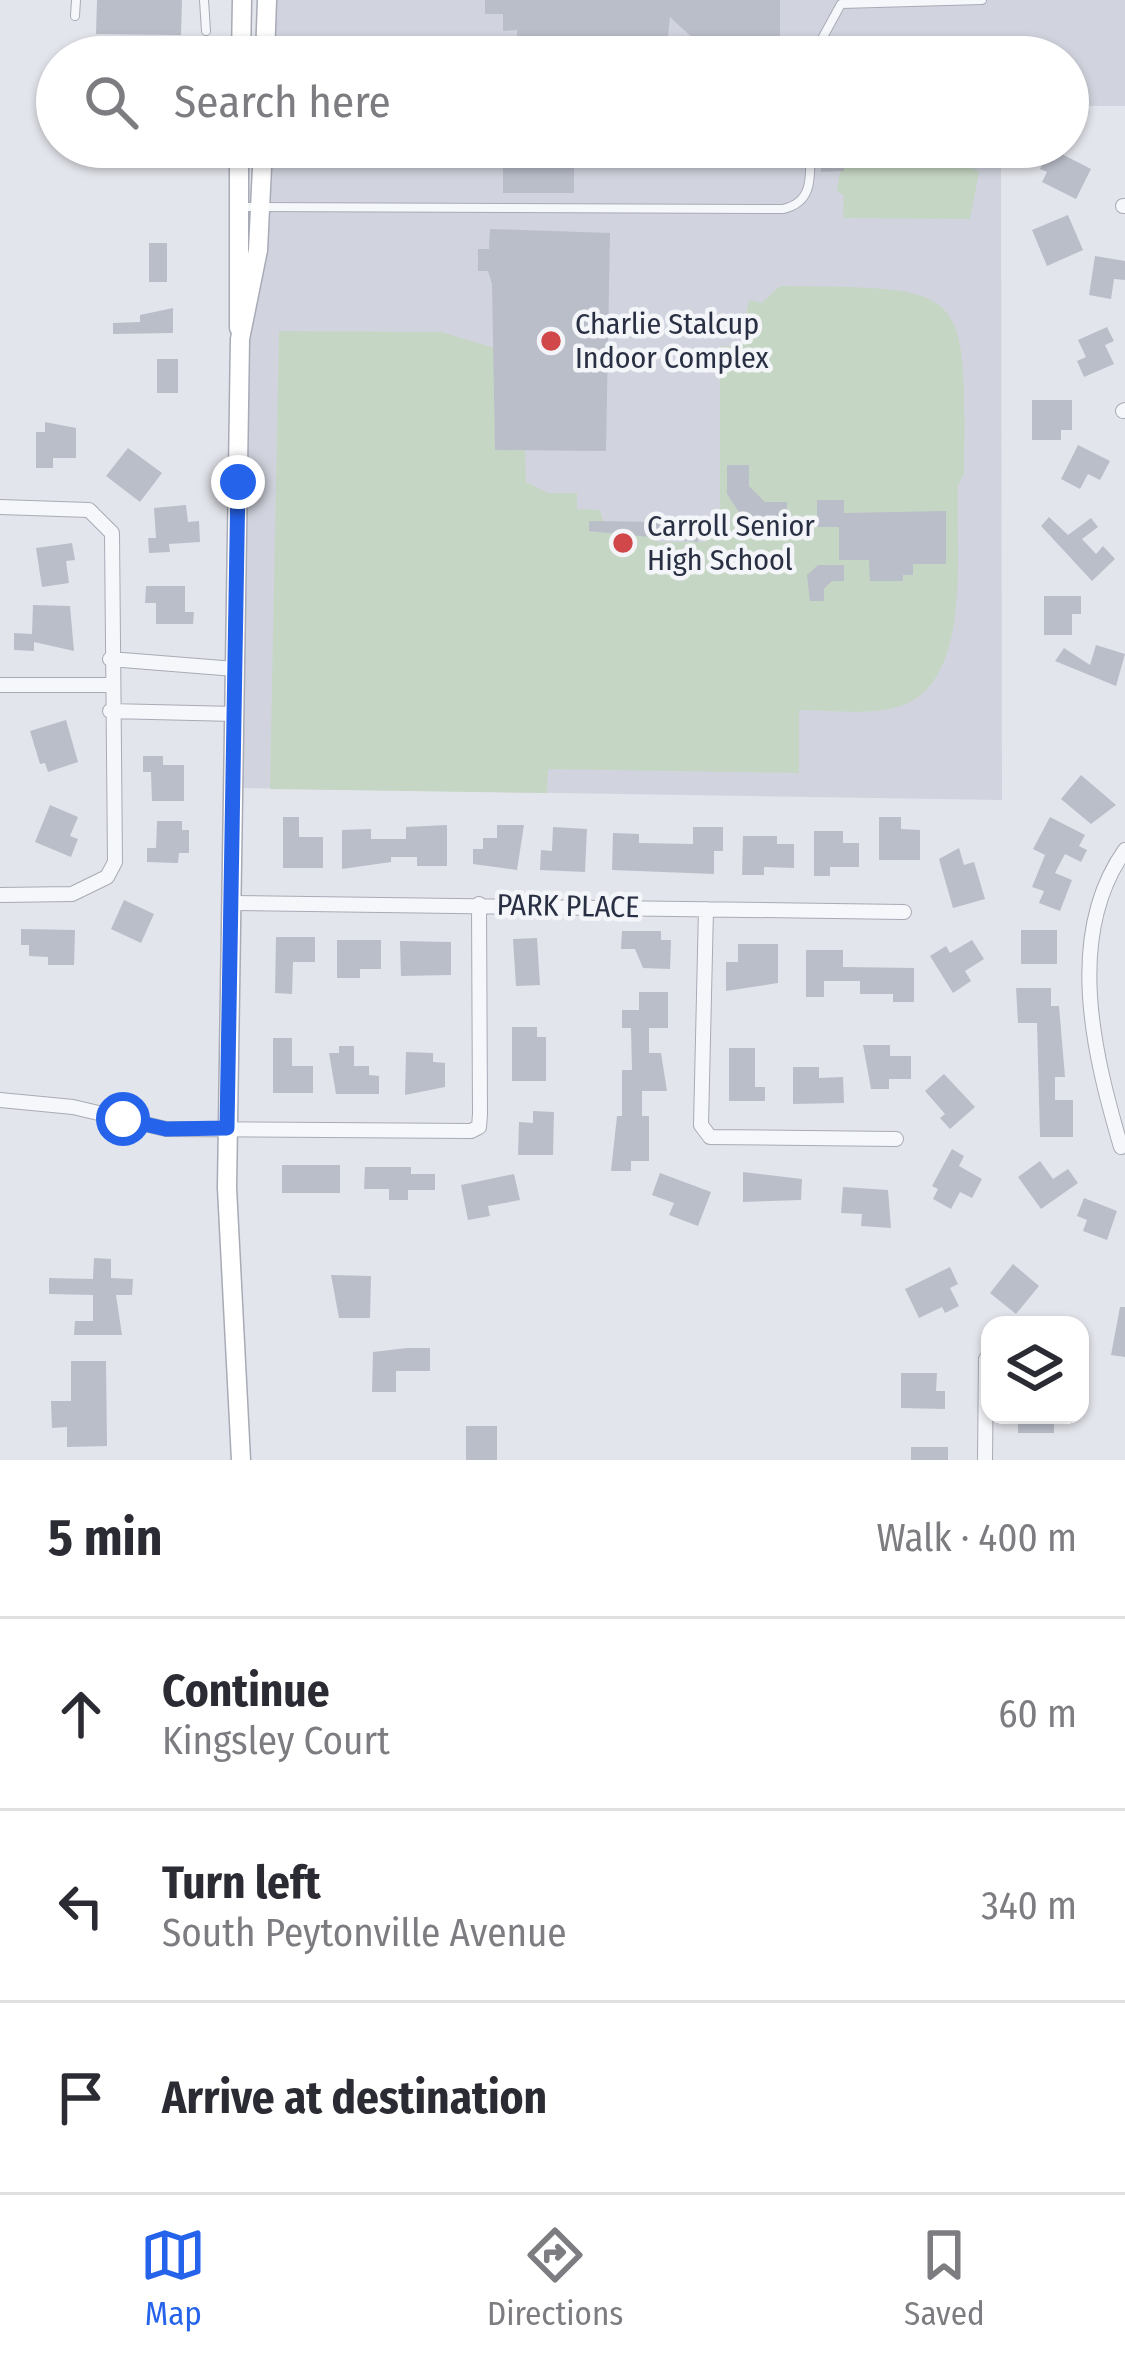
<!DOCTYPE html>
<html lang="en">
<head>
<meta charset="utf-8">
<style>
	:root { --surface:#fff; --page:#f7f7f7; --text:#2b2b33; --muted:#7c7c81; --line:#e1e1e2; --accent:#2563eb }
	body { margin:0; font-family:"Fira Sans Condensed",sans-serif; background:var(--page); color:var(--text) }
	.controls { position:absolute; right:36px; bottom:36px; display:grid; overflow:hidden; border-radius:24px; box-shadow:0 3px 9px #0004 }
	.controls button { width:108px; height:108px; display:grid; place-items:center; padding:0; border:0; border-bottom:3px solid var(--line); background:var(--surface); color:var(--text); font:60px sans-serif }
	.stop { position:absolute; width:36px; height:36px; margin:-27px; border:9px solid #2563eb; border-radius:50%; background:#fff }
	.stop.end { background:#2563eb; border-color:#fff; box-shadow:0 3px 12px #0008 }
	.list { margin:0; padding:0; list-style:none }
	h2 { display:flex; justify-content:space-between; align-items:center; height:156px; margin:0; padding:0 48px; font-size:51px }
	h2 small { font-size:39px; font-weight:400; color:var(--muted) }
	.list li { display:grid; grid-template-columns:78px 1fr auto; gap:36px; align-items:center; box-sizing:border-box; height:192px; padding:0 48px; border-top:3px solid var(--line) }
	.list b { display:block; font-size:45px; white-space:nowrap }
	.list p { margin:0; font-size:39px; white-space:nowrap; color:var(--muted) }
	.list em { font-size:39px; font-style:normal; color:var(--muted) }
	.icon { flex:none; width:66px; height:66px; fill:none; stroke:currentColor; stroke-width:2; stroke-linecap:round; stroke-linejoin:round }
	.map { position:relative; flex:none; width:1125px; height:1460px; overflow:hidden }
	.search { position:absolute; background:var(--surface); box-shadow:0 3px 9px #0004; left:36px; right:36px; top:36px; height:132px; display:flex; align-items:center; gap:30px; box-sizing:border-box; padding:0 42px; border-radius:66px; color:var(--muted); font-size:45px }
	.sheet { height:732px; background:var(--surface) }
	nav { display:flex; justify-content:space-around; align-items:center; box-sizing:border-box; height:168px; border-top:3px solid var(--line); background:var(--surface); font-size:33px; color:var(--muted) }
	nav a { display:grid; justify-items:center; gap:6px }
	nav .on { color:var(--accent) }
	.map>svg:first-child { display:block }
	.built { fill:#d1d4de }
	.green { fill:#c6d6c4 }
	.building { fill:#babec9 }
	.lines { fill:none; stroke-linecap:round; stroke-linejoin:round }
	.lane-casing { stroke:#a8abb6; stroke-width:10 }
	.street-casing { stroke:#a8abb6; stroke-width:16 }
	.secondary-casing { stroke:#a8abb6; stroke-width:21 }
	.lane { stroke:#f6f7fa; stroke-width:8 }
	.street { stroke:#f6f7fa; stroke-width:14 }
	.secondary { stroke:#fff; stroke-width:18 }
	.route { stroke:#2563eb; stroke-width:15 }
	.poi-dot { fill:#d1484a; stroke:#f3f5f9; stroke-width:4.5 }
	.labels { text-anchor:middle; dominant-baseline:central; stroke-width:9; stroke-linejoin:round; paint-order:stroke }
	.poi-label { font-size:30px; fill:#2a3044; stroke:#f3f5f9; text-anchor:start }
	.street-label { font-size:30px; fill:#2a3044; stroke:#f3f5f9 }
</style>
</head>
<body>
<div class="map">
<svg width="1125" height="1460" viewBox="0 0 1125 1460">
	<rect width="100%" height="100%" fill="#e3e5ec"/>
	<path class="built" d="M274 0H1125V106H1068V57H273Z
		M271 147H1001L1002 800 240 788 246 408 251 321 267 245Z"/>
	<path class="green" d="M844 147H971V167L979 172 970 219 843 218 844 196 837 191Z
		M780 286C970 288 966 284 964 474L958 485C955 549 974 680 901 706 870 716 831 710 799 710V773L548 769 547 793 270 789 279 331 441 332 494 348 495 449 525 450 526 482 548 493H577V509L600 510 604 524 658 529V542H706L707 521 720 508V346L740 347 749 300 762 303Z"/>
	<path class="building" d="M97 0H182L181 35 96 34Z
		M485 0H780V44H699L670 17 666 57H517V30L503 31V14H485Z
		M503 147H574V193H503Z
		M821 147H844V171L821 172Z
		M1050 148 1091 169 1076 199 1042 182 1047 172 1040 169Z
		M1068 215 1083 250 1047 266 1032 230Z
		M490 229 610 233 606 451 495 450 492 284 488 271H478V249H489Z
		M149 243H167V282H149Z
		M1095 256 1125 261V280L1114 279 1111 299 1089 295Z
		M173 308V333L113 334V323L140 322V315Z
		M1107 327 1114 341 1105 345 1114 364 1084 377 1077 361 1086 357 1078 340Z
		M157 359H178V393H157Z
		M1032 400H1072V430H1061V440H1032Z
		M45 422 76 428V458H53V468H36V432H45Z
		M1078 445 1110 461 1100 480 1088 474 1080 489 1061 479Z
		M128 448 162 473 140 502 106 476Z
		M727 465H749V486L765 502H787V524L755 523 747 514 743 518 727 494Z
		M817 500H844V513L946 511V564H913V575H903V581H870L869 560H839V527H817Z
		M186 505 188 522 199 521 200 542 169 544 170 552 149 553 148 538H156L154 508Z
		M658 517 698 518V542L589 531V521L658 522Z
		M1049 517 1068 535 1091 518 1098 527 1082 539 1096 554 1103 546 1115 559 1092 581 1041 526Z
		M72 543 75 560 66 561 69 583 42 587 36 548Z
		M818 565H844V581H832L824 589V601H810L807 575Z
		M146 586H185V612H194L193 624H156V603H145Z
		M1044 596H1081V614H1072V635H1044Z
		M33 605 70 606 74 651 34 642V651L14 650V633L32 634Z
		M1096 645 1125 654 1116 686 1055 661 1064 648 1090 665Z
		M66 720 78 762 48 772 45 763 40 764 30 731Z
		M143 756H163V765H184V801H152L151 772H143Z
		M1081 775 1116 805 1091 824 1061 799Z
		M50 805 78 817 70 836 78 839 71 857 35 842Z
		M283 817H299V837H323V868H283Z
		M879 817H901V829L920 830V860H879Z
		M1050 817 1085 835 1079 846 1087 850 1081 862 1065 854 1055 873 1072 880 1060 911 1039 903 1044 891 1032 887 1045 855 1033 849Z
		M157 821H182V830H189V853H179L178 863 147 862V848H156Z
		M447 825V866H417V857H391V862L342 869V830L371 829V839H406V827Z
		M497 825H524L517 870 473 864V849H483V838H497Z
		M553 827 587 829 585 872 540 870 541 850 552 851Z
		M693 827H723V851H714V874L612 870 613 833 639 834V843L693 844Z
		M814 831H843V843H859V867H830V876H814Z
		M743 836H777V844H794V868L764 867V875H742Z
		M959 848 964 865 974 862 985 899 953 908 939 859Z
		M124 900 154 914 141 943 111 929Z
		M21 929 75 930 74 965H48V957L29 956V945H21Z
		M1021 930H1057V964H1021Z
		M622 931H661V940H671L670 969 643 968 635 949H621Z
		M276 937H315V962H293L292 994 275 993Z
		M537 938 540 985 516 986 513 939Z
		M337 940H381V969H360V978H337Z
		M972 940 984 959 965 971 971 981 953 993 930 956 946 946 950 953Z
		M400 941 451 942V975L401 976Z
		M738 944H778V983L726 991V962H738Z
		M806 950H843V967L914 968V1002H893V994H860V981H824V997H806Z
		M1016 988H1051V1006H1059L1065 1077H1055V1100H1073V1137H1040L1037 1023H1018Z
		M639 992H668V1028H649V1053H661L667 1091H642V1116H649V1161H631V1171H611L617 1116H622V1070H632L631 1028H622V1010H639Z
		M512 1027H537V1037H546V1081H512Z
		M273 1038H292V1066H313V1093H273Z
		M863 1045H890V1056H911V1079H889V1089H871Z
		M339 1046H354V1066H369V1075L379 1076V1094H336L329 1053H339Z
		M729 1048H755V1087H765V1101H729Z
		M406 1052 433 1053V1062L445 1063V1087L405 1095Z
		M793 1067H819V1078L843 1077 844 1103 793 1104Z
		M944 1074 975 1107 950 1129 940 1118 945 1114 925 1091Z
		M533 1111 554 1112 553 1155H518L519 1122 533 1123Z
		M952 1149 964 1156 959 1166 982 1179 972 1198 960 1192 951 1209 933 1199 938 1189 932 1186Z
		M1040 1161 1053 1179 1068 1169 1078 1183 1041 1209 1018 1177Z
		M282 1165H340V1193H282Z
		M365 1167H411V1174H435V1190H408V1200H389V1189H364Z
		M743 1172 802 1179 801 1200 743 1202Z
		M660 1173 711 1192 698 1226 669 1215 674 1203 652 1195Z
		M514 1174 520 1200 488 1206 490 1216 468 1220 461 1185Z
		M843 1187 888 1190 891 1228 861 1226 862 1214 841 1213Z
		M1084 1198 1117 1211 1107 1240 1083 1231 1087 1220 1077 1216Z
		M94 1258 111 1259V1278L133 1279 132 1295H116L122 1335H74L75 1321H93V1295L49 1294V1278L93 1279Z
		M1013 1264 1039 1286 1016 1314 990 1293Z
		M950 1267 958 1284 950 1288 959 1306 945 1313 942 1307 919 1318 905 1289Z
		M331 1275 371 1276 370 1318H339Z
		M1120 1307H1125V1357L1111 1355Z
		M407 1348H430V1371H396V1392H372L373 1352Z
		M71 1361H106L107 1446 67 1447V1427L52 1428 51 1401H71Z
		M901 1373H937L936 1391H945V1409L901 1408Z
		M1018 1415H1054V1433H1018Z
		M466 1426H497V1460H466Z
		M911 1447H948V1460H911Z"/>
	<g class="lines">
		<g class="lane-casing">
			<path id="lane" d="M204 0 206 31
				M75 16 76 0
				M812 57 841 4 982 0
				M238 207 783 209C815 202 810 174 810 147"/>
		</g>
		<g class="street-casing">
			<path id="street" d="M1123 206H1125
				M1123 411 1125 410
				M0 507 89 510 112 533 115 862 107 877 72 894 0 895
				M110 659 235 669
				M0 685H110
				M110 711 235 714
				M232 903 904 912
				M706 909 701 1125 710 1137 896 1139
				M0 1100 73 1107 166 1129 471 1131 479 1127 480 1114 479 904
				M1121 1147C1094 1055 1064 936 1125 850
				M985 1460 986 1359"/>
		</g>
		<g class="secondary-casing">
			<path id="secondary" d="M241 57 242 0
				M265 57 267 0
				M239 147V328
				M241 1460 227 1188 240 339 258 250 263 147"/>
		</g>
		<use href="#lane" class="lane"/>
		<use href="#street" class="street"/>
		<use href="#secondary" class="secondary"/>
	</g>
	<g class="lines">
		<path class="route" d="M123 1119 166 1129 227 1128 238 482"/>
	</g>
	<g class="poi-dot">
		<circle cx="551" cy="341" r="12"/>
		<circle cx="623" cy="543" r="12"/>
	</g>
	<g class="labels">
		<g class="poi-label">
			<text x="575" y="324">Charlie Stalcup<tspan x="575" dy="34">Indoor Complex</tspan></text>
			<text x="647" y="526">Carroll Senior<tspan x="647" dy="34">High School</tspan></text>
		</g>
		<g class="street-label">
			<text transform="translate(568 906) rotate(1)">PARK PLACE</text>
		</g>
	</g>
</svg>
<div class="controls">
<button><svg class="icon" aria-label="layers" viewBox="0 0 24 24"><path d="M12 4l9 5-9 5-9-5zM3 14l9 5 9-5"/></svg></button>
</div>
<div class="stop" style="left:123px;top:1119px"></div>
<div class="stop end" style="left:238px;top:482px"></div>
<div class="search"><svg class="icon" aria-label="search" viewBox="0 0 24 24"><circle cx="10" cy="10" r="6"/><path d="M15 15l6 6"/></svg>Search here</div>
</div>
<section class="sheet">
<h2>5 min<small>Walk · 400 m</small></h2>
<ul class="list">
<li><svg class="icon" aria-label="ahead" viewBox="0 0 24 24"><path d="M12 20V5M6 11l6-6 6 6"/></svg><div><b>Continue</b><p>Kingsley Court</p></div><em>60 m</em></li>
<li><svg class="icon" aria-label="left" viewBox="0 0 24 24"><path d="M17 20v-9H6M10 6l-5 5 5 5"/></svg><div><b>Turn left</b><p>South Peytonville Avenue</p></div><em>340 m</em></li>
<li><svg class="icon" aria-label="arrive" viewBox="0 0 24 24"><path d="M6 21V4h12l-3 4 3 4H6"/></svg><div><b>Arrive at destination</b></div></li>
</ul>
</section>
<nav>
<a class="on"><svg class="icon" aria-label="map" viewBox="0 0 24 24"><path d="M3 6l6-2 6 2 6-2v14l-6 2-6-2-6 2zM9 4v14M15 6v14"/></svg>Map</a>
<a><svg class="icon" aria-label="directions" viewBox="0 0 24 24"><path d="M12 3l9 9-9 9-9-9zM9 14v-3h6M13 9l2 2-2 2"/></svg>Directions</a>
<a><svg class="icon" aria-label="saved" viewBox="0 0 24 24"><path d="M7 4h10v16l-5-4-5 4z"/></svg>Saved</a>
</nav>
</body>
</html>
